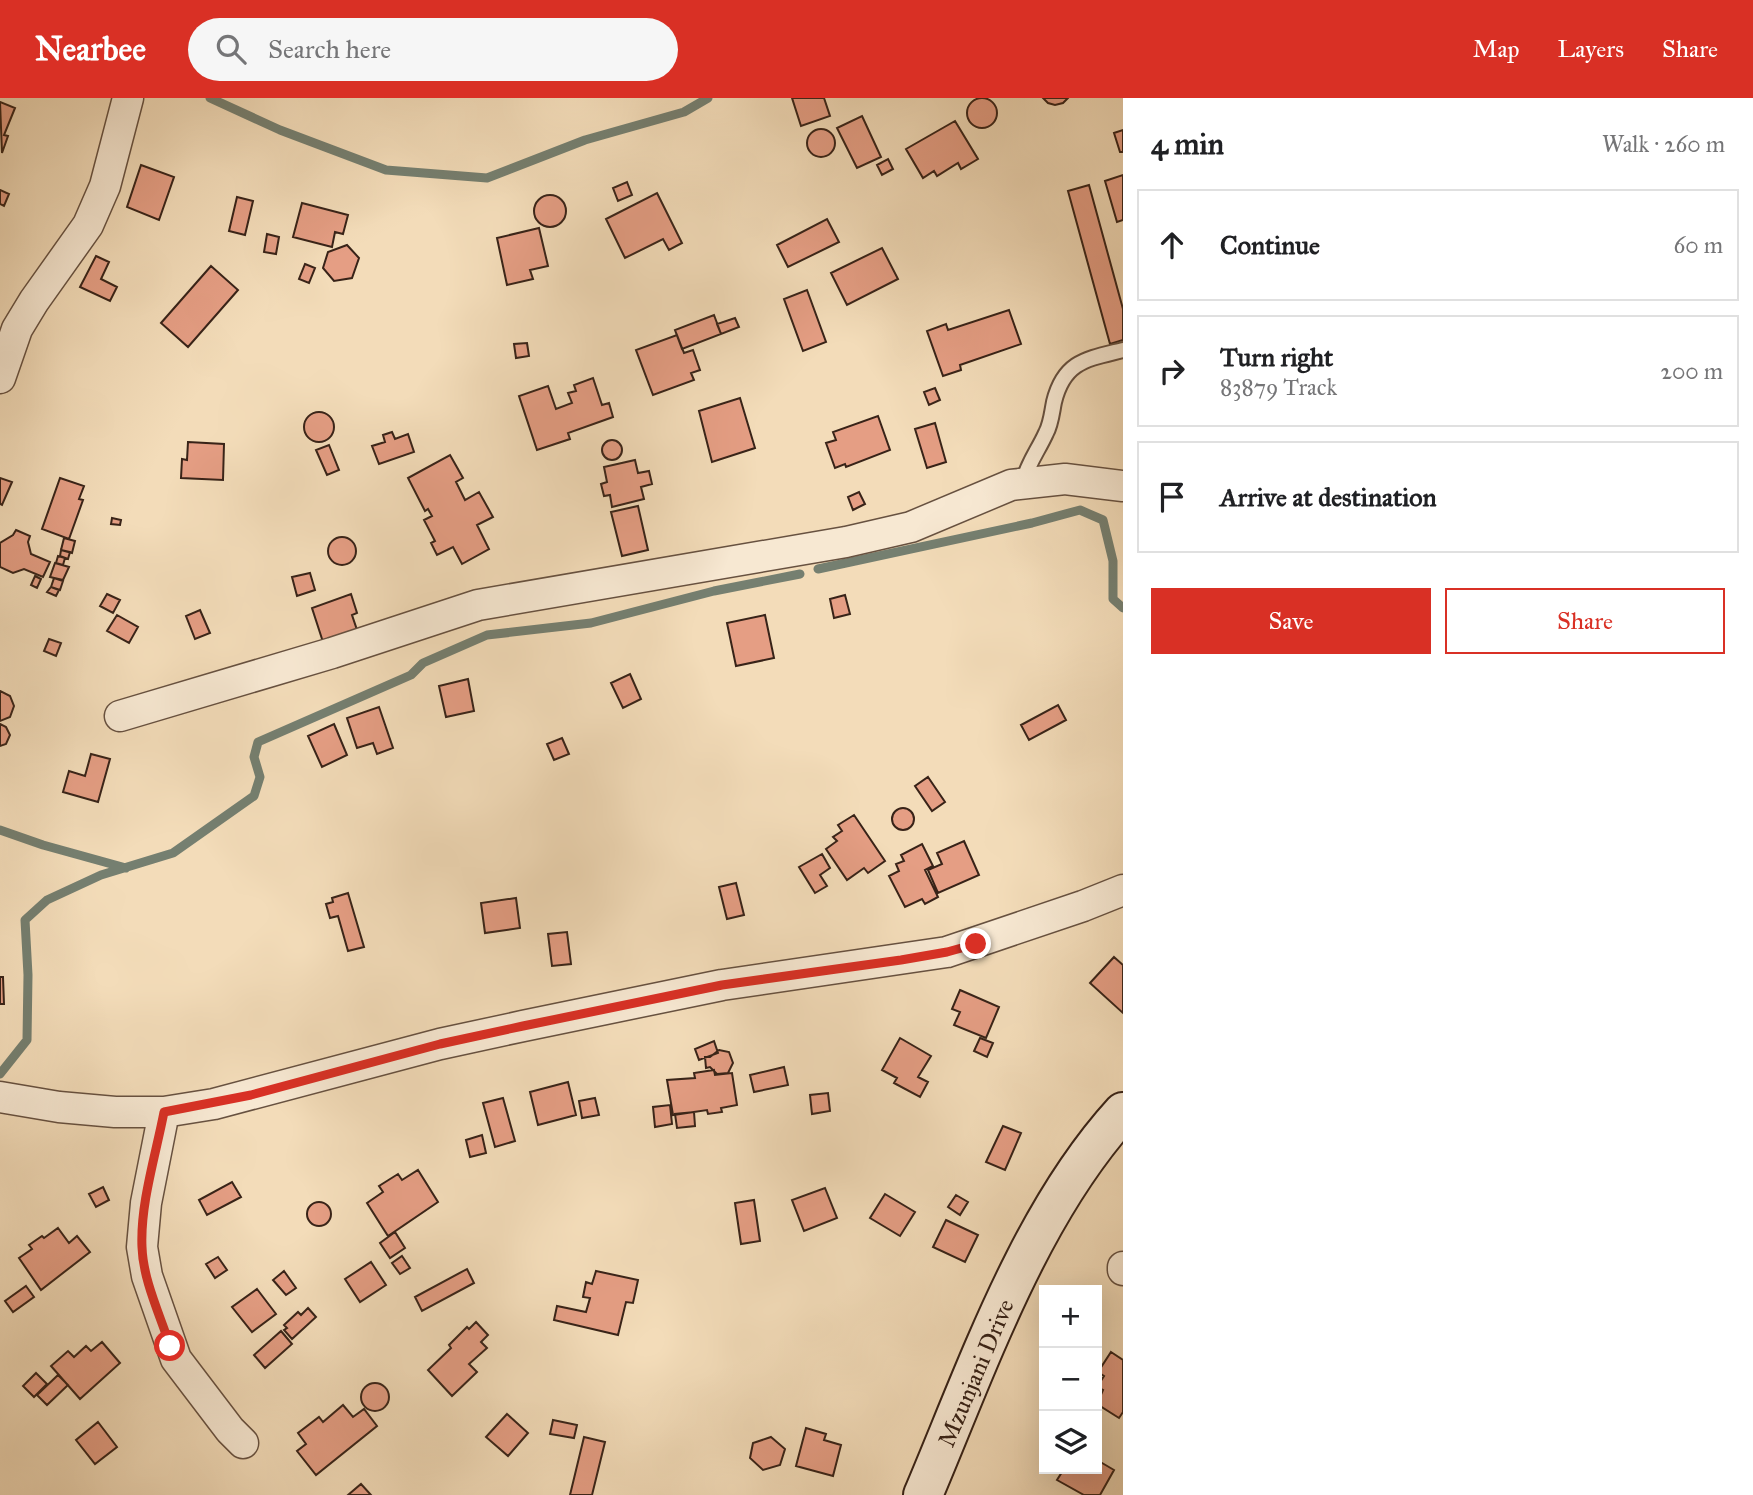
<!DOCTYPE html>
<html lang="en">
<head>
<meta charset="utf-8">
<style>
	:root { --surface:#fff; --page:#f6f6f6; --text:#202124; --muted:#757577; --line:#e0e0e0; --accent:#d93025 }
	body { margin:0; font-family:"IM FELL Great Primer",serif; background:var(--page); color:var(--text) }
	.controls { position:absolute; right:21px; bottom:21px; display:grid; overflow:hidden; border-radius:0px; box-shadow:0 7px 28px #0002 }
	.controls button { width:63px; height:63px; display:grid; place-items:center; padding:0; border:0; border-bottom:2px solid var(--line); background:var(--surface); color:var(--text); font:35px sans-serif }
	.stop { position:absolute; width:21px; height:21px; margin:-16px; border:5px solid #d93025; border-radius:50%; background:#fff }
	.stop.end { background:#d93025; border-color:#fff; box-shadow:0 2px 7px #0008 }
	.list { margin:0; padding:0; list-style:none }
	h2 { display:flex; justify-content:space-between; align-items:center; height:91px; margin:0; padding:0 28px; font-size:30px }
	h2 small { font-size:23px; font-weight:400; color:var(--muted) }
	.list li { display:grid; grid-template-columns:46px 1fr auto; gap:21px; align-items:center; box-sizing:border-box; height:112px; margin:0 14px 14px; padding:0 14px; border:2px solid var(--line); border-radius:0px }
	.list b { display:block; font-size:26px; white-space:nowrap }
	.list p { margin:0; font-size:23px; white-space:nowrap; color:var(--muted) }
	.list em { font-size:23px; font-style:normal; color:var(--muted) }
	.actions { display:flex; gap:14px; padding:21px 28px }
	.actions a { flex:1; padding:16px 0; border:2px solid var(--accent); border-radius:0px; text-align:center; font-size:24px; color:var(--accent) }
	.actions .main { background:var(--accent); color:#fff }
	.icon { flex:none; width:38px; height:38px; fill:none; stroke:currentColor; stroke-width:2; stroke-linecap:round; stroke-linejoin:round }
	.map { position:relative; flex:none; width:1123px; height:1397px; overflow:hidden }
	header { display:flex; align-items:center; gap:42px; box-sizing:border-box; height:98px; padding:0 35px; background:var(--accent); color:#fff }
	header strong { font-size:33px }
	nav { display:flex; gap:38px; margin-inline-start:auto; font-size:24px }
	.search { width:490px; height:63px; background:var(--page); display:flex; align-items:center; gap:18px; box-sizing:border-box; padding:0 24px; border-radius:38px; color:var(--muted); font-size:26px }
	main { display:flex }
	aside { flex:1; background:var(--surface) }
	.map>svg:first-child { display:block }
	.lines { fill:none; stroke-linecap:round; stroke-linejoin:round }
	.stream { stroke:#757f70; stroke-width:9 }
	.building { fill:#e59e84; stroke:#382318; stroke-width:2 }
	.service-casing { stroke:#675140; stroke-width:18 }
	.minor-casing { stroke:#675140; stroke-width:33 }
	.secondary-casing { stroke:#382318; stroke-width:42 }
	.service { stroke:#f7e8d2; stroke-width:14 }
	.minor { stroke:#f7e8d2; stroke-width:30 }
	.secondary { stroke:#f7e8d2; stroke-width:38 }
	.route { stroke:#d93025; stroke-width:9 }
	.labels { text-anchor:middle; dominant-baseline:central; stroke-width:6; stroke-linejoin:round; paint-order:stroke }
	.street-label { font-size:24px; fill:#382318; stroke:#f7e8d2 }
</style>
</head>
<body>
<header>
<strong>Nearbee</strong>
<div class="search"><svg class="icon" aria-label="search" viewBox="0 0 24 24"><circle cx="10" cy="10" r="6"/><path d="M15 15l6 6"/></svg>Search here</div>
<nav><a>Map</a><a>Layers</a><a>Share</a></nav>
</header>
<main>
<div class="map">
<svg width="1123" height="1397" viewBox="0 0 1123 1397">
	<rect width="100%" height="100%" fill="#f3dcb9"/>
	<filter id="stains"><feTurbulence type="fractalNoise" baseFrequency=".00286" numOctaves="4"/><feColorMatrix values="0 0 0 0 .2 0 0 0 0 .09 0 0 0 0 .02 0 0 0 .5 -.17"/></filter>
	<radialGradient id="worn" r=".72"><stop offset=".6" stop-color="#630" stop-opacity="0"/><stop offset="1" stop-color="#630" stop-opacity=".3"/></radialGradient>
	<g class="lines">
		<path class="stream" d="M210 0 280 32 386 72 487 80 585 42 684 14 708 0
			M818 471 1032 425 1080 412 1103 422 1113 463V501L1123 510
			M0 732 43 747 126 770
			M0 976 27 942 28 877 25 822 47 802 101 777 173 755 254 698 260 679 254 659 258 644 411 577 423 565 487 537 591 525 714 493 800 476"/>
	</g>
	<path class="building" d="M967 15a15 15 0 1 1 30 0a15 15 0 1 1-30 0Z
		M792 0H824L830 18 801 28Z
		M1043 0H1068L1063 5 1055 7 1048 5Z
		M0 4 15 10 4 37 8 38 2 55Z
		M862 18 881 59 857 70 837 30Z
		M955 23 978 61 961 71 958 65 937 78 934 73 923 80 906 51Z
		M807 45a14 14 0 1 1 28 0a14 14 0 1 1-28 0Z
		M1123 32V54H1120L1114 35Z
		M888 61 893 71 882 77 877 67Z
		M141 67 174 79 159 122 127 109Z
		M1123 77V122L1117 124 1105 83Z
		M627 84 632 97 618 103 613 90Z
		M1089 87 1123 211V242L1110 246 1068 93Z
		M0 92 9 96 4 108 0 106Z
		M657 95 682 145 669 152 663 141 625 160 606 121Z
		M534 113a16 16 0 1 1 32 0a16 16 0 1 1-32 0Z
		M237 99 253 103 245 137 229 133Z
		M302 105 348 117 343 136 335 134 332 149 293 139Z
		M827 121 839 144 788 169 777 147Z
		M539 130 548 168 530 172 533 181 507 187 497 140Z
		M267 136 279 139 276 156 264 154Z
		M347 147 359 160 352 180 334 183 323 170 328 154Z
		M882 150 898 181 847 207 831 175Z
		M96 158 109 164 101 181 117 189 110 203 80 189Z
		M305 166 315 170 309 185 299 181Z
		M211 168 238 192 188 249 161 225Z
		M807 192 826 244 803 253 784 201Z
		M1009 212 1021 246 960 267 961 272 943 278 927 233 946 226 948 232Z
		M714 217 721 236 682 251 675 232Z
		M735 220 739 229 721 236 717 226Z
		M677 237 684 255 693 252 700 272 691 275 694 282 653 297 636 252Z
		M527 245 529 258 516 260 514 246Z
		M593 280 602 307 609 305 613 319 568 335 570 341 537 352 519 298 548 288 556 311 572 305 568 295 576 293 574 287Z
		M935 290 940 302 929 307 924 294Z
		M740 300 755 350 712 364 699 313Z
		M304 329a15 15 0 1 1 30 0a15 15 0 1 1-30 0Z
		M878 318 890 352 846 369 845 366 835 370 826 345 836 342 833 334Z
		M935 325 946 364 927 370 915 331Z
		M392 334 395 341 408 336 414 354 379 366 372 348 385 344 383 337Z
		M602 352a10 10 0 1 1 20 0a10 10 0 1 1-20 0Z
		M188 344 224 346 223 382 181 380 182 361 187 362Z
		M329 347 339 372 327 377 316 352Z
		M450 357 463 380 456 384 465 402 479 394 493 419 477 427 489 451 462 466 453 449 437 457 431 445 435 443 424 422 432 418 428 411 425 413 408 380Z
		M635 362 638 375 649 373 652 386 641 389 644 401 612 409 610 397 604 398 601 386 607 384 604 369Z
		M0 380 12 384 2 407 0 406Z
		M60 380 84 388 79 401 83 402 69 441 42 431Z
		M859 394 865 406 853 412 848 399Z
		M638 408 648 452 622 458 611 414Z
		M112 420 121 422 120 427 111 426Z
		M16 432 30 438 28 444 31 456 50 464 43 479 24 471 13 475 0 469V445L13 437Z
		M328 453a14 14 0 1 1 28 0a14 14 0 1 1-28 0Z
		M64 440 75 443 72 455 61 452Z
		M61 452 70 454 68 461 60 458Z
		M58 458 65 460 63 467 56 465Z
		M55 465 69 469 63 482 50 479Z
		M310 475 315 492 297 498 292 479Z
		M35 478 41 481 37 490 31 487Z
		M54 480 63 483 60 492 51 489Z
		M51 489 59 492 56 498 47 494Z
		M107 496 120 502 113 515 100 508Z
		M351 496 357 515 352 517 357 532 323 544 312 510Z
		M845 497 850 516 834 520 830 501Z
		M200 512 210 535 195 541 186 518Z
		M117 517 138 529 129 545 107 533Z
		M765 517 774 560 736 568 727 525Z
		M49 541 61 545 56 558 44 553Z
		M630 576 641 601 623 610 611 585Z
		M468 581 474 613 446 619 439 588Z
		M0 593 10 598 14 608 10 619 0 623Z
		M1058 607 1066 622 1029 642 1021 627Z
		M379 609 393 650 377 656 373 645 357 650 347 620Z
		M0 626 6 629 10 637 6 646 0 648Z
		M334 626 347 657 322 669 308 638Z
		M562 640 569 656 554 662 547 646Z
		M91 656 110 661 98 704 63 694 69 673 85 678Z
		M928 679 945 704 932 713 915 688Z
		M892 721a11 11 0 1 1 22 0a11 11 0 1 1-22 0Z
		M854 717 885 763 868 775 864 770 847 782 826 751 837 743 833 739 842 733 838 727Z
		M964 743 979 777 938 795 928 772 942 766 937 755Z
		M922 746 933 768 925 772 938 799 925 806 922 801 905 809 889 778 899 773 896 766 904 763 901 757Z
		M822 756 830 770 820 777 827 788 815 795 799 769Z
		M736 785 744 817 727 821 719 789Z
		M348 795 364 849 348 853 338 818 330 820 326 806 333 804 332 800Z
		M516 800 520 830 485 835 481 805Z
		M567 834 571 866 552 868 548 836Z
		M1114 859 1123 867V915L1090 885Z
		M0 879H3L4 906H0Z
		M960 892 999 909 986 940 954 927 960 914 952 911Z
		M900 940 931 958 918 979 928 984 920 999 894 985 897 980 882 972Z
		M980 940 993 945 987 959 974 953Z
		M714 943 718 955 699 962 695 951Z
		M719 952 729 954 733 965 728 975 717 976 710 969 706 970 705 959H710Z
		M784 969 788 987 754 994 750 977Z
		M714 972 715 977 732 975 737 1007 721 1010 722 1014 708 1016 707 1012 673 1017 667 982 695 980 694 975Z
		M568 984 576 1017 538 1027 530 994Z
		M828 995 830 1013 812 1016 810 997Z
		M503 1000 515 1043 495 1049 483 1005Z
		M595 1000 599 1017 582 1020 579 1003Z
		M670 1007 672 1026 655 1029 653 1009Z
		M694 1014 695 1028 677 1030 675 1016Z
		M1003 1028 1021 1035 1005 1072 986 1064Z
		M482 1037 486 1055 470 1059 466 1042Z
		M418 1072 438 1104 388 1138 367 1105 383 1094 379 1088 398 1076 402 1082Z
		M232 1084 241 1099 207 1117 199 1102Z
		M103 1089 109 1102 96 1109 89 1096Z
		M825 1090 837 1120 804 1133 792 1102Z
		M885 1096 915 1114 900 1138 870 1120Z
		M956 1097 968 1104 960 1117 948 1109Z
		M754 1102 760 1143 741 1146 735 1105Z
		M307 1116a12 12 0 1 1 24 0a12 12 0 1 1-24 0Z
		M946 1122 978 1137 965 1164 933 1149Z
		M58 1130 69 1145 77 1138 90 1154 41 1192 19 1160 32 1151 29 1147 42 1138 44 1140Z
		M395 1134 405 1150 390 1160 380 1145Z
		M402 1158 410 1170 400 1176 392 1165Z
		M218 1159 227 1172 215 1180 206 1166Z
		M371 1164 386 1187 360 1204 345 1181Z
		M467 1171 474 1185 422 1213 415 1199Z
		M284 1173 296 1190 286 1197 273 1182Z
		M596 1173 638 1182 633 1205 626 1204 618 1237 554 1222 557 1208 586 1214 590 1200 583 1199 586 1184 592 1186Z
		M26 1188 34 1199 13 1214 5 1203Z
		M257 1191 276 1216 252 1234 232 1209Z
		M308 1210 316 1219 292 1241 284 1232 287 1230 284 1227 298 1214 301 1217Z
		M476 1224 488 1237 481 1244 487 1250 469 1266 477 1274 452 1298 428 1272 451 1250 449 1247 467 1229 469 1231Z
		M281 1233 292 1246 265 1270 254 1257Z
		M102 1244 120 1265 80 1301 51 1268 68 1253 74 1259 86 1248 91 1253Z
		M1111 1254 1123 1262V1314L1119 1320 1097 1306 1103 1292 1097 1289 1104 1278 1098 1274Z
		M36 1275 47 1286 34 1299 23 1288Z
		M58 1277 68 1287 47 1307 37 1297Z
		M361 1299a14 14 0 1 1 28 0a14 14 0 1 1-28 0Z
		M343 1307 353 1319 364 1311 377 1328 316 1377 297 1353 306 1346 298 1335 319 1319 323 1324Z
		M507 1316 528 1335 508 1358 486 1339Z
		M553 1322 577 1327 574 1340 550 1336Z
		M98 1324 117 1349 95 1366 76 1342Z
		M806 1330 826 1336 824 1342 841 1347 833 1378 796 1368Z
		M584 1339 605 1344 592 1397H570Z
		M771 1339 785 1351 780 1367 763 1372 750 1360 753 1345Z
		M1097 1362 1114 1372 1100 1397H1084L1057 1382 1064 1371H1097Z
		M361 1386 371 1397H348Z"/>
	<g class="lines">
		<g class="service-casing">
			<path id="service" d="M1023 385C1027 366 1038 353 1046 335 1051 326 1052 314 1054 304 1064 263 1087 261 1123 252"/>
		</g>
		<g class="minor-casing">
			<path id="minor" d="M0 280 17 231 34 203 88 127 105 88 128 0
				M120 618 332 555 478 507 846 444 911 429 1011 387 1065 381 1123 388
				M0 999 59 1009 115 1014H164L214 1006 440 946 523 928 722 887 947 854 1083 808 1123 792
				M164 1014 146 1105 142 1149 147 1178 176 1261 230 1332 243 1345
				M1123 1169V1172"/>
		</g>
		<g class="secondary-casing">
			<path id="secondary" d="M923 1397C977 1270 1029 1117 1123 1014"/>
		</g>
		<use href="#service" class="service"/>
		<use href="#minor" class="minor"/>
		<use href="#secondary" class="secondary"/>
	</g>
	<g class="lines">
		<path class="route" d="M170 1248C160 1217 143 1182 142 1149 140 1106 156 1056 164 1014L251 997 440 946 523 928 722 887 901 862 947 854 976 846"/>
	</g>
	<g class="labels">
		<g class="street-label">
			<text transform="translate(976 1275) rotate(-67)">Mzunjani Drive</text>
		</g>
	</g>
	<rect width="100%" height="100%" filter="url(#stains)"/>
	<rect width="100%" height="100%" fill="url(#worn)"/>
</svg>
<div class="controls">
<button>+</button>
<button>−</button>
<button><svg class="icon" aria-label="layers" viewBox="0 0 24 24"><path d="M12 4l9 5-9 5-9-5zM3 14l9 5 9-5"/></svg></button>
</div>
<div class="stop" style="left:170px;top:1248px"></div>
<div class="stop end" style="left:976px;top:846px"></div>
</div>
<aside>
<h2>4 min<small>Walk · 260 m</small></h2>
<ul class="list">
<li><svg class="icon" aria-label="ahead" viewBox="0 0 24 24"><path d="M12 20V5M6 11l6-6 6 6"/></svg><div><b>Continue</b></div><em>60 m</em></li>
<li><svg class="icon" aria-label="right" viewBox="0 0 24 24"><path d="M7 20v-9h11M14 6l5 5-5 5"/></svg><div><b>Turn right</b><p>83879 Track</p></div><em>200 m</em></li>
<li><svg class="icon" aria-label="arrive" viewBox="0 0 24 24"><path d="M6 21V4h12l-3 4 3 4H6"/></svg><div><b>Arrive at destination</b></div></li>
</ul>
<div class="actions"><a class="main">Save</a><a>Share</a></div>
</aside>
</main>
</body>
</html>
